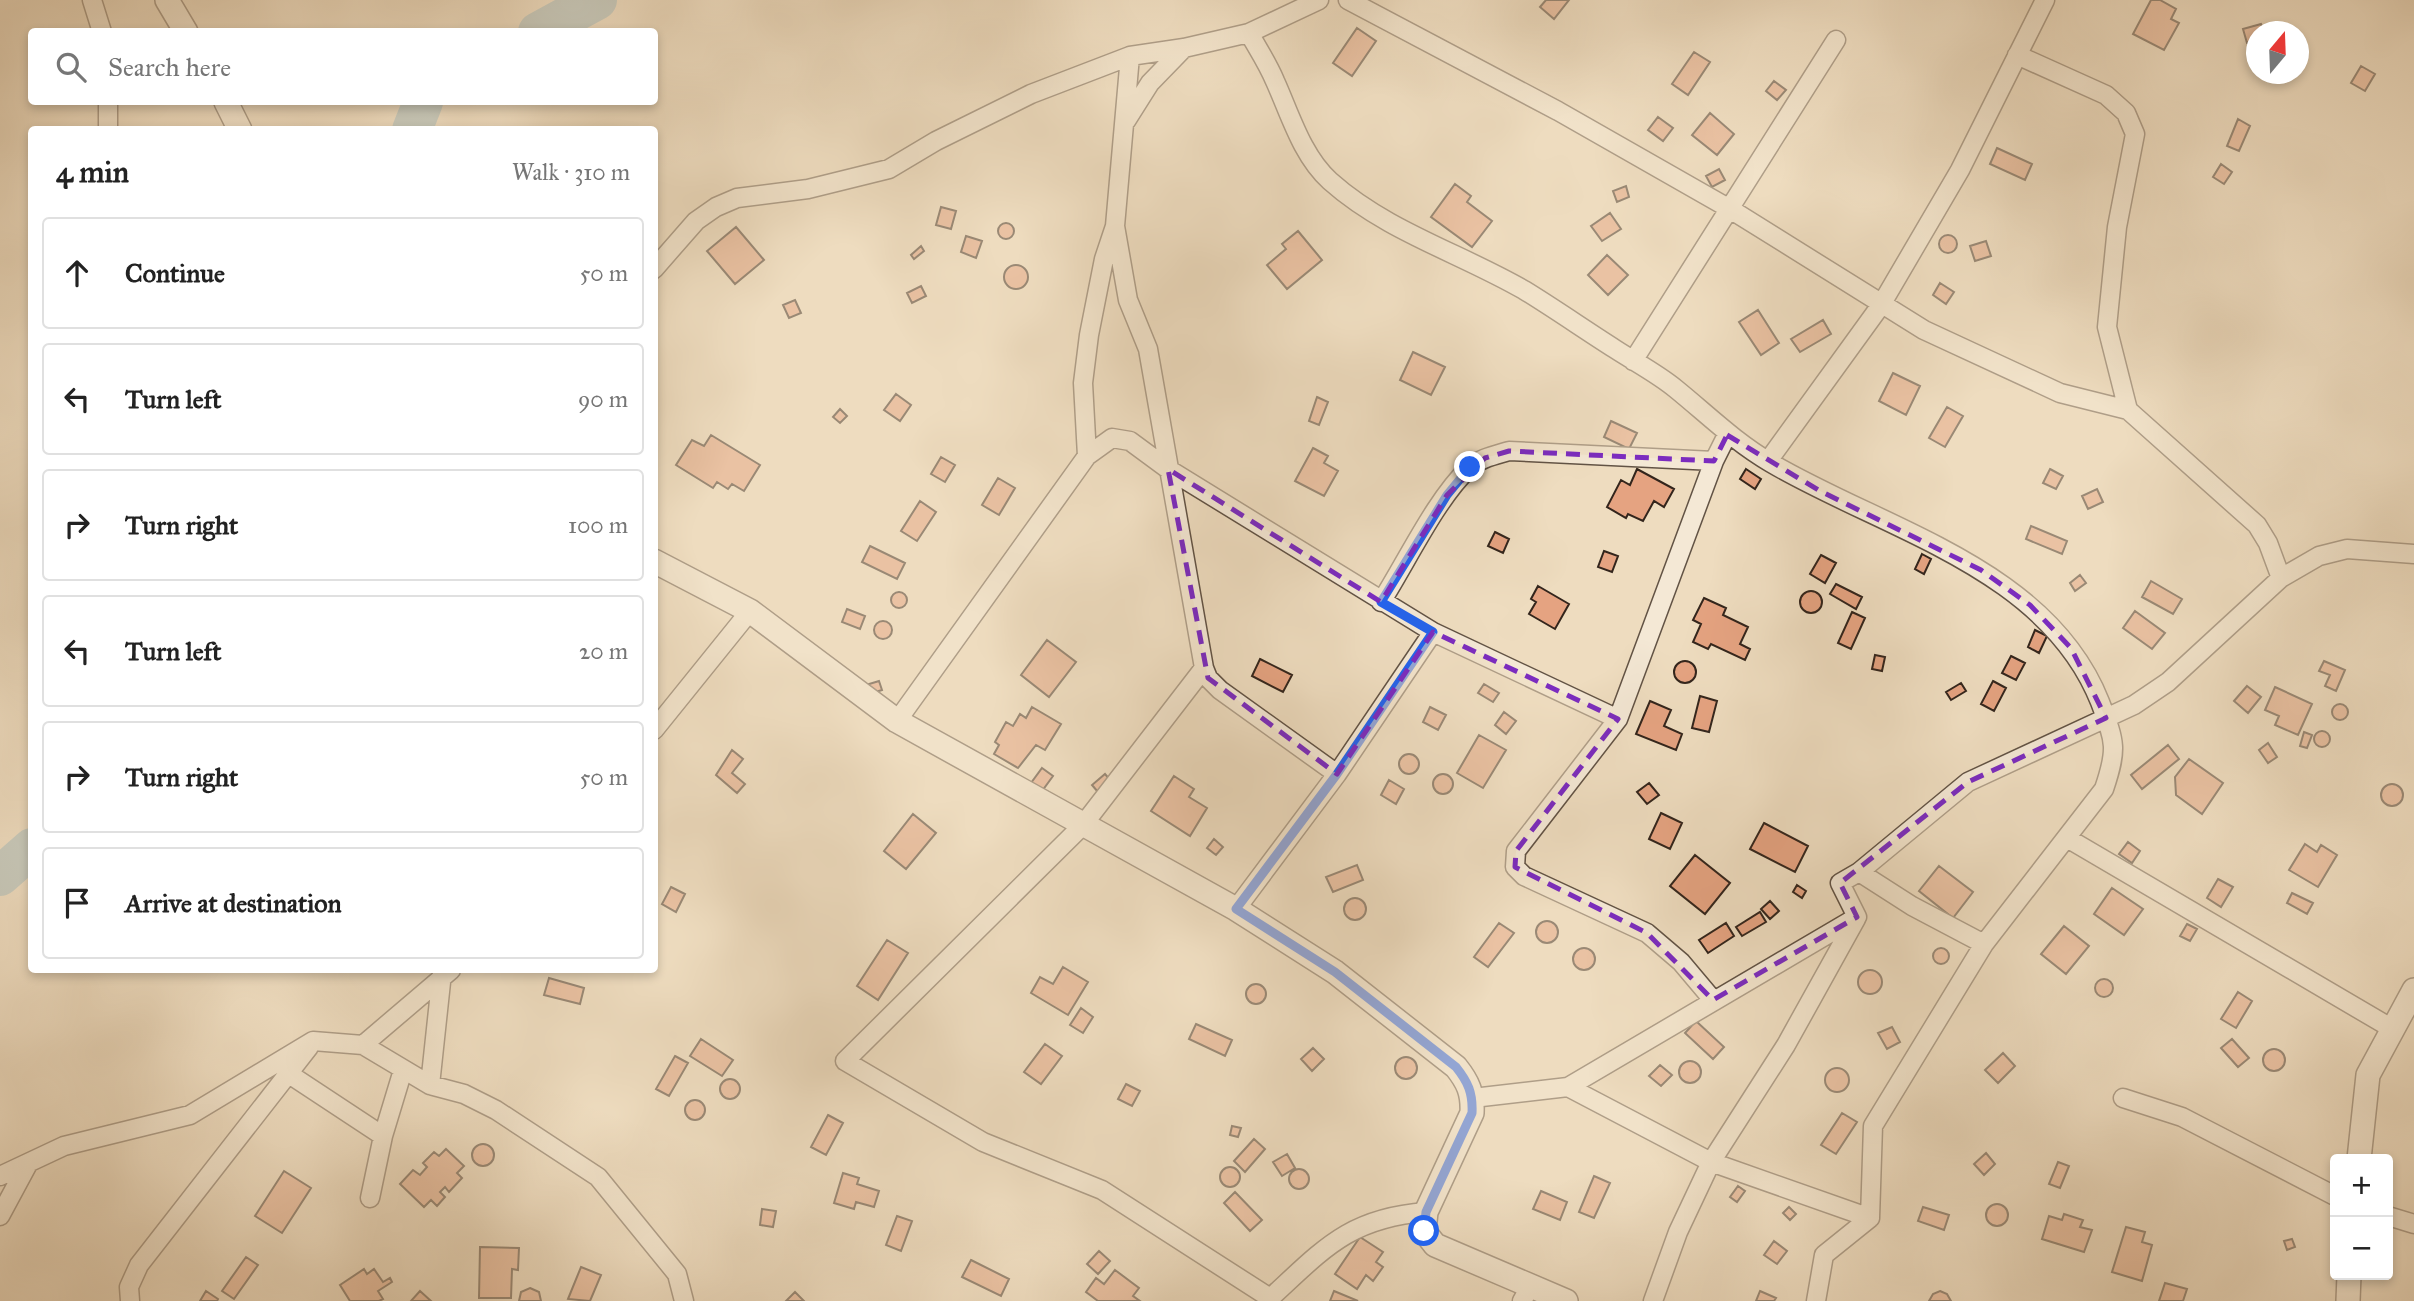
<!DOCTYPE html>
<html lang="en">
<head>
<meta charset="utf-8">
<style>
	:root { --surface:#fff; --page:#f6f6f6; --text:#222; --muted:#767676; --line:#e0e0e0 }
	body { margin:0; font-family:"IM FELL Great Primer",serif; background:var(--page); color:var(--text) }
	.controls { position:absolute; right:21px; bottom:21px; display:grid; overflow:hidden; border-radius:7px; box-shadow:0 4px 10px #0003 }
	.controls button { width:63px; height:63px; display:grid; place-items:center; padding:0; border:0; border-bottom:2px solid var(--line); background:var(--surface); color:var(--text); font:35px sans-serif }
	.compass { position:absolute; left:2246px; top:21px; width:63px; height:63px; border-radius:50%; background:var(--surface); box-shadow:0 4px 10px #0003; rotate:19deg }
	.stop { position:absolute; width:21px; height:21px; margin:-16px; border:5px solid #2563eb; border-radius:50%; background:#fff }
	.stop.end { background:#2563eb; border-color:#fff; box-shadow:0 2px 7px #0008 }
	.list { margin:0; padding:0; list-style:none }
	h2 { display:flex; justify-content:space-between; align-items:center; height:91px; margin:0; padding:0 28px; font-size:30px }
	h2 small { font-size:23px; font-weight:400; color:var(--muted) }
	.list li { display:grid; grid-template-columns:46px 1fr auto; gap:21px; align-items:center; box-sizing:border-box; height:112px; margin:0 14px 14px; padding:0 14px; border:2px solid var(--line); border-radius:7px }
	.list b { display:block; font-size:26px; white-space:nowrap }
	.list em { font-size:23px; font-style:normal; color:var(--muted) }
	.icon { flex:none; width:38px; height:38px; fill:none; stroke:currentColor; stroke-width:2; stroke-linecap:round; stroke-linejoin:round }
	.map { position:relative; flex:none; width:2414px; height:1301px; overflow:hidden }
	.search { position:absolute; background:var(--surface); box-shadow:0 4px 10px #0003; left:28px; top:28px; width:630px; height:77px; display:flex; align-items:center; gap:18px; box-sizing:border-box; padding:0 24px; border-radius:7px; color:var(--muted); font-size:26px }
	.panel { position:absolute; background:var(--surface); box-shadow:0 4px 10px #0003; left:28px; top:126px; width:630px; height:847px; border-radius:7px }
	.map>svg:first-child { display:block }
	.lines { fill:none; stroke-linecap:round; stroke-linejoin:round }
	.river { stroke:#9eb9bc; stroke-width:40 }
	.building { fill:#e5a381; stroke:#33251c; stroke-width:2 }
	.minor-casing { stroke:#625345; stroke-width:21 }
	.tertiary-casing { stroke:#625345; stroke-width:26 }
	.minor { stroke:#f4e8d5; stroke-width:18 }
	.tertiary { stroke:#f4e8d5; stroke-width:23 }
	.route { stroke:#2563eb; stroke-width:9 }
	.marked { fill:none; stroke:#7b2cbf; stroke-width:5; stroke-dasharray:14 9; stroke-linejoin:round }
</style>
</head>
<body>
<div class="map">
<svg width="2414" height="1301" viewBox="0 0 2414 1301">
	<rect width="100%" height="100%" fill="#eedcbf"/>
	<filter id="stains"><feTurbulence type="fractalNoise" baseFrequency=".00286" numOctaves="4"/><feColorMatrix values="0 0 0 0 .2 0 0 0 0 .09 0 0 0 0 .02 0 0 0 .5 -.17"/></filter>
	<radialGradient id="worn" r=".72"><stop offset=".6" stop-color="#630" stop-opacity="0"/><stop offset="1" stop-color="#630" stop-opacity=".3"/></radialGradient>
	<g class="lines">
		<path class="river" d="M538 32 597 0
			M412 130 423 102
			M0 876 32 848"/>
	</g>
	<path class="building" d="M1546 0H1569L1554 19 1540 7Z
		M2151 0H2160L2176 9 2171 19 2179 23 2164 50 2133 34Z
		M2261 24 2264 32H2256V40L2247 43 2243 29Z
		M1357 28 1376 41 1352 76 1333 63Z
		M1694 52 1710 62 1688 95 1672 84Z
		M2361 66 2375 74 2365 91 2351 83Z
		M1774 81 1786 90 1777 100 1766 91Z
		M1710 113 1734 134 1717 155 1692 135Z
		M1658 117 1673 128 1663 141 1648 130Z
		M2238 119 2250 126 2239 151 2227 146Z
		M1997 148 2032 164 2025 180 1990 164Z
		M2221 164 2232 172 2224 184 2213 177Z
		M1719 169 1725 180 1712 187 1706 176Z
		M1455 184 1471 196 1467 202 1492 221 1472 247 1431 217Z
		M1626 186 1629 197 1617 202 1613 191Z
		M941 207 956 211 951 229 936 225Z
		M1610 213 1621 229 1602 241 1591 226Z
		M998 231a8 8 0 1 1 16 0a8 8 0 1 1-16 0Z
		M736 227 764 260 735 284 707 251Z
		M1298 231 1322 260 1287 289 1267 265 1286 249 1282 244Z
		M1939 244a9 9 0 1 1 18 0a9 9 0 1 1-18 0Z
		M966 236 982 241 976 258 961 252Z
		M1986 241 1991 256 1975 261 1970 246Z
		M921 246 924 251 914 259 911 255Z
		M1607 255 1628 275 1608 295 1588 275Z
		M1004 277a12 12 0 1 1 24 0a12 12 0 1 1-24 0Z
		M1940 283 1954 292 1946 304 1933 295Z
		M921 286 926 296 912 303 907 293Z
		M795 300 801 313 789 318 783 305Z
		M1758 310 1779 343 1761 355 1739 322Z
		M1823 320 1831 334 1800 352 1791 339Z
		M1413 352 1445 367 1431 395 1400 380Z
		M1893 373 1920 386 1906 415 1879 401Z
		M896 394 911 405 900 421 884 410Z
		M1317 397 1328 402 1319 425 1309 421Z
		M1947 407 1963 416 1945 447 1929 438Z
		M840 409 847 416 840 423 833 417Z
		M1611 421 1637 433 1629 449 1604 437Z
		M711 435 760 465 744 491 732 484 728 489 717 482 713 488 676 465 692 440 704 446Z
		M1313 448 1328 456 1324 463 1338 471 1324 496 1295 481Z
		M941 457 955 465 945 482 931 474Z
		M1637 469 1674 489 1664 507 1654 501 1643 521 1628 514 1626 518 1607 507 1621 480 1630 485Z
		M1746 469 1761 479 1755 489 1740 479Z
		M2050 469 2063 476 2056 489 2043 483Z
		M998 478 1015 488 999 515 982 505Z
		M2097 489 2103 502 2088 509 2082 496Z
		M920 501 936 512 917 541 901 531Z
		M2031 526 2067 541 2062 554 2026 539Z
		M1495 532 1509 539 1503 553 1488 546Z
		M870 546 905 563 897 579 862 562Z
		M1604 551 1618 556 1612 572 1598 567Z
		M1922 554 1931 559 1924 574 1915 569Z
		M1821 555 1836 563 1825 583 1810 574Z
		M2080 575 2086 583 2075 591 2070 583Z
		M2151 581 2182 599 2173 614 2142 597Z
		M1836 584 1862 597 1856 609 1830 594Z
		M1538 586 1569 604 1555 629 1529 614 1536 602 1531 599Z
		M1800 602a11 11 0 1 1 22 0a11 11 0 1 1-22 0Z
		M891 600a8 8 0 1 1 16 0a8 8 0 1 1-16 0Z
		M1704 598 1726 608 1723 615 1748 627 1740 644 1750 649 1745 660 1711 644 1708 649 1693 642 1701 624 1693 620Z
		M847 609 865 616 860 629 842 622Z
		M2135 611 2165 633 2152 649 2123 628Z
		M1852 612 1865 618 1851 649 1838 643Z
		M874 630a9 9 0 1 1 18 0a9 9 0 1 1-18 0Z
		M2035 630 2047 636 2039 653 2028 647Z
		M1047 640 1076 662 1049 697 1021 675Z
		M1875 655 1885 657 1882 671 1872 669Z
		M2011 656 2025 663 2016 680 2002 673Z
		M1260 659 1292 675 1283 692 1252 676Z
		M2324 661 2345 670 2336 691 2325 686 2330 675 2319 671Z
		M1674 672a11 11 0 1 1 22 0a11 11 0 1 1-22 0Z
		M879 681 882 690 869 694 866 685Z
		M1993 681 2006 688 1994 711 1981 704Z
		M1961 683 1966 691 1951 700 1946 692Z
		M1484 684 1499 693 1493 702 1478 693Z
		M2247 686 2261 697 2248 713 2234 701Z
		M2275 687 2312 704 2298 735 2275 725 2279 716 2265 710Z
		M1700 696 1717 701 1709 732 1692 728Z
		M1650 701 1671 710 1664 726 1682 734 1676 750 1636 734Z
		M2332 712a8 8 0 1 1 16 0a8 8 0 1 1-16 0Z
		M1032 707 1061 724 1045 750 1036 745 1018 768 994 754 999 745 995 742 1006 722 1013 726 1020 714 1026 718Z
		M1430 707 1446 715 1438 730 1423 722Z
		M1504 712 1516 721 1506 734 1495 725Z
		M2314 739a8 8 0 1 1 16 0a8 8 0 1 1-16 0Z
		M2304 732 2312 735 2307 748 2300 746Z
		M1479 735 1506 750 1483 788 1457 773Z
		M2268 743 2277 757 2268 763 2259 750Z
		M2168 745 2179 759 2142 789 2131 775Z
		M732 750 743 759 732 773 745 784 737 793 716 775Z
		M1399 764a10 10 0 1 1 20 0a10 10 0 1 1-20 0Z
		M2189 759 2223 783 2202 814 2176 795 2175 777Z
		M1042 768 1053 776 1042 791 1031 783Z
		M1105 774 1111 781 1098 792 1092 785Z
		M1433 784a10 10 0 1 1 20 0a10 10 0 1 1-20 0Z
		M1174 776 1194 789 1189 797 1207 808 1190 836 1151 811Z
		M1389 780 1404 789 1396 804 1381 795Z
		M1649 783 1659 795 1647 804 1637 792Z
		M2381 795a11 11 0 1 1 22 0a11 11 0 1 1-22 0Z
		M1661 813 1682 823 1670 849 1649 839Z
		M913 814 936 833 906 869 884 851Z
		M1764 823 1808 846 1795 872 1750 849Z
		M1214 839 1223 847 1216 855 1207 848Z
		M2128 842 2140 851 2132 863 2119 854Z
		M2305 844 2317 852 2321 845 2337 855 2318 887 2289 870Z
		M1695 855 1730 883 1705 914 1670 886Z
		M1357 865 1363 880 1333 892 1326 877Z
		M1939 866 1973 892 1953 918 1919 891Z
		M2218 879 2233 887 2221 907 2207 898Z
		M1797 885 1806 891 1802 898 1793 892Z
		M671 887 685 894 676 912 662 904Z
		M2112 888 2143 909 2124 935 2094 914Z
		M2292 893 2313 903 2307 914 2287 903Z
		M1344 909a11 11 0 1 1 22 0a11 11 0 1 1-22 0Z
		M1770 901 1779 911 1770 919 1761 909Z
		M1760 912 1766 922 1742 936 1736 927Z
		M1536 932a11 11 0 1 1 22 0a11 11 0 1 1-22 0Z
		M1499 923 1514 933 1488 967 1474 957Z
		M1726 923 1734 936 1708 953 1699 940Z
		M2187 924 2197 929 2190 941 2180 936Z
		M2064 926 2089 946 2066 974 2041 954Z
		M887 940 908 953 878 1000 857 986Z
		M1573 959a11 11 0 1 1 22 0a11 11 0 1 1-22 0Z
		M1933 956a8 8 0 1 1 16 0a8 8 0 1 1-16 0Z
		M1063 967 1088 982 1068 1015 1031 993 1040 977 1053 984Z
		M1858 982a12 12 0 1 1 24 0a12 12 0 1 1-24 0Z
		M549 978 584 988 580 1004 544 995Z
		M2095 988a9 9 0 1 1 18 0a9 9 0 1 1-18 0Z
		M1246 994a10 10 0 1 1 20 0a10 10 0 1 1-20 0Z
		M2238 992 2252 1001 2236 1028 2221 1019Z
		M1081 1008 1093 1017 1083 1033 1070 1025Z
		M1696 1021 1724 1047 1713 1059 1685 1033Z
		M1196 1024 1232 1040 1225 1056 1189 1039Z
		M1892 1027 1900 1042 1887 1049 1878 1033Z
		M701 1039 733 1060 722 1076 690 1056Z
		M2232 1039 2249 1058 2238 1067 2221 1048Z
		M1045 1044 1062 1056 1041 1084 1024 1072Z
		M1313 1048 1324 1059 1312 1071 1301 1059Z
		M2263 1060a11 11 0 1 1 22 0a11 11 0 1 1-22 0Z
		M2003 1053 2015 1066 1998 1083 1985 1070Z
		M675 1056 688 1063 669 1096 656 1089Z
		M1395 1068a11 11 0 1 1 22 0a11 11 0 1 1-22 0Z
		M1679 1072a11 11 0 1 1 22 0a11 11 0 1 1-22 0Z
		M1660 1065 1672 1075 1661 1086 1649 1076Z
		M1825 1080a12 12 0 1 1 24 0a12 12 0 1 1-24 0Z
		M720 1089a10 10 0 1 1 20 0a10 10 0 1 1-20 0Z
		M1126 1084 1140 1091 1132 1106 1118 1099Z
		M685 1110a10 10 0 1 1 20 0a10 10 0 1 1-20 0Z
		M1842 1113 1857 1122 1836 1154 1821 1145Z
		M828 1115 843 1123 826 1155 811 1147Z
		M1232 1126 1241 1128 1238 1137 1230 1135Z
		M1254 1139 1265 1149 1245 1172 1234 1161Z
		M472 1155a11 11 0 1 1 22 0a11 11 0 1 1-22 0Z
		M446 1149 464 1166 457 1173 462 1178 449 1192 445 1187 440 1192 445 1197 437 1206 431 1200 424 1207 400 1184 413 1170 420 1175 427 1167 423 1163 434 1152 439 1156Z
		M1986 1153 1995 1164 1984 1175 1974 1164Z
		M1287 1154 1295 1168 1282 1176 1273 1162Z
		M2058 1162 2069 1166 2060 1188 2049 1184Z
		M1220 1177a10 10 0 1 1 20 0a10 10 0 1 1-20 0Z
		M1289 1179a10 10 0 1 1 20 0a10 10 0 1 1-20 0Z
		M284 1171 311 1188 282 1233 255 1216Z
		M843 1173 859 1178 857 1184 879 1191 874 1207 856 1202 854 1209 834 1203Z
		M1594 1176 1610 1183 1594 1218 1579 1212Z
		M1738 1186 1745 1191 1737 1202 1730 1197Z
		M1541 1191 1567 1202 1560 1220 1533 1209Z
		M1235 1192 1262 1220 1250 1231 1224 1203Z
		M1986 1215a11 11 0 1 1 22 0a11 11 0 1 1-22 0Z
		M1789 1207 1796 1214 1790 1220 1783 1213Z
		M1923 1207 1949 1215 1944 1230 1918 1221Z
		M762 1209 776 1211 773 1227 760 1225Z
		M2064 1214 2083 1220 2080 1227 2092 1230 2084 1252 2042 1239 2049 1216 2062 1220Z
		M897 1216 912 1221 901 1251 886 1245Z
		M2126 1227 2145 1232 2142 1242 2152 1245 2142 1281 2112 1272Z
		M1360 1237 1383 1252 1376 1262 1383 1267 1373 1281 1366 1275 1357 1289 1335 1274Z
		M2292 1239 2295 1247 2287 1250 2284 1241Z
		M1774 1241 1787 1251 1777 1264 1764 1255Z
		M480 1247 519 1248 518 1270 512 1269 511 1298H479Z
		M1099 1251 1110 1261 1098 1274 1087 1264Z
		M246 1257 258 1265 234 1299 222 1291Z
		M971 1260 1009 1279 1001 1296 962 1277Z
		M581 1267 601 1275 590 1301 568 1299Z
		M364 1269 367 1274 374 1269 383 1282 390 1278 392 1282 378 1291 383 1299 379 1301H350L340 1285Z
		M1115 1270 1139 1288 1133 1296 1140 1301H1098L1086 1292 1096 1278 1104 1284Z
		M2165 1283 2187 1289 2183 1301H2159Z
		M530 1288 539 1292 541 1301H519L521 1292Z
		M206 1291 218 1299 217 1301H200Z
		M420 1291 431 1301H411Z
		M1334 1291 1358 1301H1330Z
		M1760 1291 1776 1298 1774 1301H1756Z
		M1940 1291 1947 1294 1951 1301H1929L1933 1294Z
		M795 1292 804 1301H786Z"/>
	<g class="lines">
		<g class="minor-casing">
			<path id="minor" d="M92 0 102 32
				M1348 0 1558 111 1730 209 1924 330 2060 393 2128 410
				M1249 33C1258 49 1268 64 1275 81 1290 114 1302 156 1330 181 1386 231 1460 253 1524 290 1555 309 1585 330 1615 349 1635 362 1658 374 1676 389 1708 415 1735 442 1771 463 1885 530 2047 568 2100 702 2115 742 2118 748 2104 789L1984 944 1873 1126 1870 1218 1824 1255 1816 1301
				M2017 55 2106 95 2126 113 2135 134 2117 227 2107 327 2128 410 2257 525 2268 543 2281 578
				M1126 121 1150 83 1184 48
				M108 130V102
				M1115 226 1128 300 1148 349 1204 668 1083 825 845 1061 983 1142 1102 1190 1270 1298
				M654 269 696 221 716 207 737 198 808 189 889 169 936 141 1031 94 1130 56 1184 48 1249 33 1319 0
				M1633 361 1836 40
				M1087 456 1112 438 1130 441 1168 469 1433 632 1618 719
				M1768 461 1881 305 1960 170 2045 0
				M1381 602C1406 563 1436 499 1469 468 1480 458 1496 455 1509 451L1714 461
				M1204 668 1208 678 1220 690 1337 774
				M897 721 1087 456 1083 383 1089 335 1104 259 1115 226 1130 56
				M654 730 750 611
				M2067 838 2391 1028
				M1859 872 1912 906 1984 944
				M1236 909 1337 774 1433 632
				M442 973 430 1085 464 1094 496 1110 598 1177 677 1274 684 1301
				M1713 1000 1681 962 1647 933 1524 876 1515 867 1516 851 1618 719 1714 461 1727 435
				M363 1045 430 1085
				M289 1074 383 1136
				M1568 1087 1711 1162 1870 1218
				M1473 1098 1568 1087 1857 917 1840 883 1859 872 1968 782 2134 705 2168 682 2281 578 2319 556 2347 549 2414 554
				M2123 1098 2182 1117 2335 1196
				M0 1176 64 1146 190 1115 313 1041 363 1045 451 970
				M370 1198 383 1136 403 1070
				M0 1216 28 1164
				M2388 1216 2414 1224
				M130 1301 129 1287 139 1265 309 1047
				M1267 1301C1322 1251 1347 1218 1426 1212
				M1522 1301 1530 1287
				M1653 1301 1678 1232 1711 1162 1786 1045 1856 919"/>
		</g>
		<g class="tertiary-casing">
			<path id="tertiary" d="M167 0 186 32
				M226 102 240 130
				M654 561 750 611 897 721 1236 909 1335 972 1456 1067C1468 1082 1473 1093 1472 1113L1426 1212 1424 1231 1435 1245 1566 1301
				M2359 1159 2368 1075 2414 990
				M2348 1301 2349 1275"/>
		</g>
		<use href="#minor" class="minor"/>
		<use href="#tertiary" class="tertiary"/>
	</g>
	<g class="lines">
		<path class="route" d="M1424 1231 1426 1212 1472 1113C1473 1093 1468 1082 1456 1067L1335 972 1236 909 1337 774 1433 632 1381 602 1447 495 1470 467"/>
	</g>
	<path d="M0 0H2414V1301H0ZM1727 435 1820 491 1981 570 2030 605 2071 648 2106 718 1968 782 1840 883 1857 917 1713 1000 1647 933 1515 867 1516 851 1618 719 1433 632 1337 774 1208 678 1168 469 1381 602 1447 495 1485 458 1509 451 1714 461Z" fill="#eedcbf" fill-opacity=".55" fill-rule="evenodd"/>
	<path class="marked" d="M1727 435 1820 491 1981 570 2030 605 2071 648 2106 718 1968 782 1840 883 1857 917 1713 1000 1647 933 1515 867 1516 851 1618 719 1433 632 1337 774 1208 678 1168 469 1381 602 1447 495 1485 458 1509 451 1714 461Z"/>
	<rect width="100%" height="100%" filter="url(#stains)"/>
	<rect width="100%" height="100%" fill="url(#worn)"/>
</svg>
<div class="controls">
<button>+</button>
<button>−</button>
</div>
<svg class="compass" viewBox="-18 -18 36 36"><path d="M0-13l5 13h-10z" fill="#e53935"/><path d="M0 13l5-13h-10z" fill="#767676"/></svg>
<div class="stop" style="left:1424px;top:1231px"></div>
<div class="stop end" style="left:1470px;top:467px"></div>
<div class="search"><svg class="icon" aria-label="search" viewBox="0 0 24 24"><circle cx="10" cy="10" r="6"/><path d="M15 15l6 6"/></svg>Search here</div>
<section class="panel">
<h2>4 min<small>Walk · 310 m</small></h2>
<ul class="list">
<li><svg class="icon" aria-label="ahead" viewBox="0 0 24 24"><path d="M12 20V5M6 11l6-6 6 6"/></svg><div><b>Continue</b></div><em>50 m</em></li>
<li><svg class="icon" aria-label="left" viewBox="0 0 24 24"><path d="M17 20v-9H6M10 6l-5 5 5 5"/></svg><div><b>Turn left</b></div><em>90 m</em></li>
<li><svg class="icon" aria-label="right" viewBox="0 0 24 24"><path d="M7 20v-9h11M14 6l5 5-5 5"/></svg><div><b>Turn right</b></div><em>100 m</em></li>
<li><svg class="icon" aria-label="left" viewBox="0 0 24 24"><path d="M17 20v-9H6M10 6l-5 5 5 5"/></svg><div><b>Turn left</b></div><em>20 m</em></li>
<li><svg class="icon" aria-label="right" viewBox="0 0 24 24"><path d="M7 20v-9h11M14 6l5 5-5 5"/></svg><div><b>Turn right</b></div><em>50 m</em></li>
<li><svg class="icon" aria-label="arrive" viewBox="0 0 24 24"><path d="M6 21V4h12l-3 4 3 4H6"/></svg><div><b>Arrive at destination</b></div></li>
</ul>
</section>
</div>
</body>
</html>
